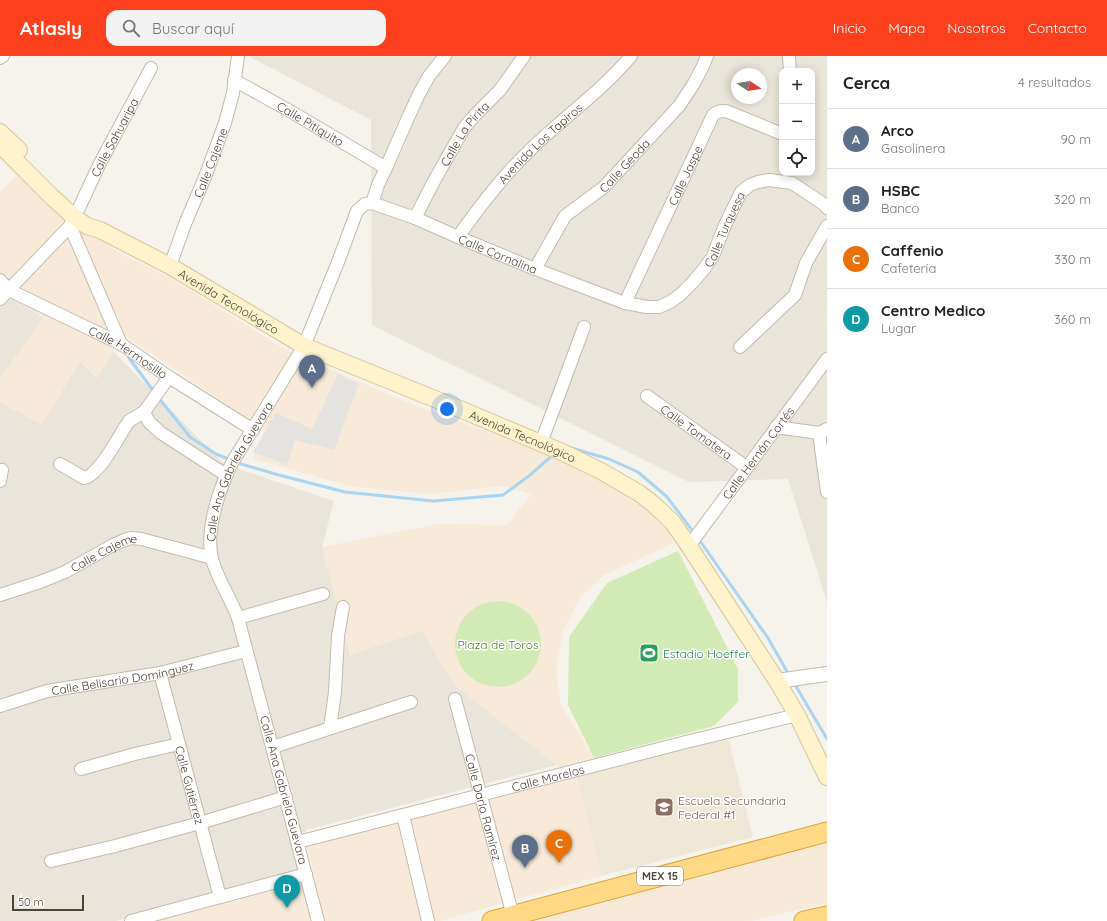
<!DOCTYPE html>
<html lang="es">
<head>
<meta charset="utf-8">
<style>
	:root { --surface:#fff; --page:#f2f2f2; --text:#222; --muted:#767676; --line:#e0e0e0; --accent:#fc3f1d }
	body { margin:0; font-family:Quicksand,sans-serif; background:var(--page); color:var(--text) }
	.controls { position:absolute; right:12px; top:12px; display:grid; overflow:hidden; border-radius:8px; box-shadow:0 2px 10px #0003 }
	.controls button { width:36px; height:36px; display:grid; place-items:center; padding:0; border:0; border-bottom:1px solid var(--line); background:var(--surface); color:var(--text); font:20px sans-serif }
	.compass { position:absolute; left:731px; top:12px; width:36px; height:36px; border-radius:50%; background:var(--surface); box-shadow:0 2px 10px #0003; rotate:102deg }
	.scale { position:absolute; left:12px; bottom:10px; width:72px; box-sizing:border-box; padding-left:4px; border:2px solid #4b4439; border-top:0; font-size:11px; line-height:14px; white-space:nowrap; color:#4b4439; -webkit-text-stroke:3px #fff; paint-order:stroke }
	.you { position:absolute; left:447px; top:353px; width:14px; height:14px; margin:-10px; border:3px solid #fff; border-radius:50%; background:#1a73e8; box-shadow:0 0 0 6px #1a73e833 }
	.badge { display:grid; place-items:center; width:26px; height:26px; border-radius:50%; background:var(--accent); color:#fff; font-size:13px; font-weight:700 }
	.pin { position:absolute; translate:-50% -33px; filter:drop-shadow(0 1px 2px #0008) }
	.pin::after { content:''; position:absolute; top:21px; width:14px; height:12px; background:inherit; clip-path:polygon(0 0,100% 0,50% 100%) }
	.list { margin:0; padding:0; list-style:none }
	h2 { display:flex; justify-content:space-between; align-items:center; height:52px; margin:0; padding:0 16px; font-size:17px }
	h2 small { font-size:13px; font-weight:400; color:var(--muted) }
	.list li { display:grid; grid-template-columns:26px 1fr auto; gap:12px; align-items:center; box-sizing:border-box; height:60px; padding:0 16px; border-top:1px solid var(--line) }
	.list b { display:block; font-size:15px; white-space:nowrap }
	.list p { margin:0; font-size:13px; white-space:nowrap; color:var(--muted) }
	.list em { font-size:13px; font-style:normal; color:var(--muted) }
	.icon { flex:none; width:22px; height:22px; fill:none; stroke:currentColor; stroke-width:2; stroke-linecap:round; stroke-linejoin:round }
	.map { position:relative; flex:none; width:827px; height:865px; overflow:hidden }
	header { display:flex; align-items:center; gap:24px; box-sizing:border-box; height:56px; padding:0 20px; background:var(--accent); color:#fff }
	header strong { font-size:19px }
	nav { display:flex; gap:22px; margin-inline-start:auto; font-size:14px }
	.search { width:280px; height:36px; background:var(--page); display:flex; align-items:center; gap:10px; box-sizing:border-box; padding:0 14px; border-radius:12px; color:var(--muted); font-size:15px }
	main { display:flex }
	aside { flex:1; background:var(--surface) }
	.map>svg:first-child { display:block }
	.residential { fill:#eae5da; fill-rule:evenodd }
	.commercial { fill:#f7ead8 }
	.education { fill:#efe8d6 }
	.green { fill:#d2eab5 }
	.parking { fill:#e5e3e0 }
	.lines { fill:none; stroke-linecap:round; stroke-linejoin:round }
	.stream { stroke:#a9d4f2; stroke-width:3 }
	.minor-casing { stroke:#c2bbae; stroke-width:14 }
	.tertiary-casing { stroke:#c2bbae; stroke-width:16 }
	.secondary-casing { stroke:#d6c79b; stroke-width:18 }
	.trunk-casing { stroke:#e0a43c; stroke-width:21 }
	.minor { stroke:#fff; stroke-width:12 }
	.tertiary { stroke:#fff; stroke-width:14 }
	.secondary { stroke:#fff3cd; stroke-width:16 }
	.trunk { stroke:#ffd985; stroke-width:19 }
	.labels { text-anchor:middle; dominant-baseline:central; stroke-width:3; stroke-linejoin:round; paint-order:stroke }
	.shield { fill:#fff; stroke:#817c74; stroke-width:1 }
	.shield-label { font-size:11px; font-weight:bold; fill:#4b4439 }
	.street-label { font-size:12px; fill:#4b4439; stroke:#fff }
	.park-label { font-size:12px; fill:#4a7f2a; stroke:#fff }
	.leisure-label { font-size:12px; fill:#27864d; stroke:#fff; text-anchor:start }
	.education-label { font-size:12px; fill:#785e54; stroke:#fff; text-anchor:start }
</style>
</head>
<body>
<header>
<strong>Atlasly</strong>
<div class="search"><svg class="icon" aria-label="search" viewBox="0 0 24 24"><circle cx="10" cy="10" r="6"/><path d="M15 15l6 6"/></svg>Buscar aquí</div>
<nav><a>Inicio</a><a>Mapa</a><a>Nosotros</a><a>Contacto</a></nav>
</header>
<main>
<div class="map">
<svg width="827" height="865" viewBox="0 0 827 865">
	<rect width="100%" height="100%" fill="#f6f3ec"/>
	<path class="residential" d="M248 0H827V546L788 423 689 426 372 269 371 64ZM782 15H812V117H782ZM737 18H761V42H737Z
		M0 235 44 262 0 322Z
		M113 295 224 408 334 445 322 491 422 575 456 630 557 709 306 774 299 814 116 865H0V346L42 368 80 305 97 322Z"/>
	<path class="commercial" d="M19 118 64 159 125 200 171 222 286 294 401 344 542 396 576 410 621 434 664 466 674 487 604 519 580 542 563 575 556 614 561 649 594 702 559 711 456 630 422 575 350 599 322 491 438 468 507 469 531 438 502 430 431 438 354 431 253 403 265 375 124 279 97 322 80 305 42 368 0 346V322L44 262 0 235V136Z
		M576 720 601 820 439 865H157L316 824 307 791Z
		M827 787V847L750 865H531Z"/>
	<path class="education" d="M728 681 753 781 601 820 576 720Z"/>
	<path class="green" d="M678 495 738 613V646L714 670 594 702 568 649 569 581 607 527Z
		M455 588a43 43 0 1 1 86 0a43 43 0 1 1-86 0Z"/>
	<path class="parking" d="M338 318 359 328 334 394 295 384 287 409 253 396 276 357 312 373Z"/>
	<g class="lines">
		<path class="stream" d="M127 297 129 302 155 337
			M158 341 190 381 216 398 226 402
			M568 391 609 403 638 416 667 441 695 478
			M241 408 279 419 345 436 433 445 503 439 530 419 554 398
			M698 482 768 582 789 619
			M794 627 827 683"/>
		<g class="minor-casing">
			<g id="minor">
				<path d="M789 0 790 15"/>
				<path d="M0 2 3 0"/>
				<path id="s1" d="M234 24 290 55 386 112"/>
				<path id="s2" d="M372 147 415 162 458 181 535 213 625 247 647 251H659L670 246 680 239 692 227 704 213 713 200 725 169 741 136 750 129 758 126 769 124 792 127 825 149 827 152"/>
				<path id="s3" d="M79 152 99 109 151 12"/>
				<path id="s4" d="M415 162 434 125 464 72 475 59 500 34 524 0"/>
				<path d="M70 170 121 288"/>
				<path id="s5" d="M458 181C479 151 501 122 528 96 561 63 601 36 631 0"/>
				<path id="s6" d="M170 210 185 168 205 121 225 67 233 37 238 0"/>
				<path id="s7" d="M535 213 565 160 604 131 679 50 693 29 703 10 707 0"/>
				<path id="s8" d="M0 224 9 234 121 288 169 321 253 374"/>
				<path d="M0 243 70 170 72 165"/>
				<path id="s9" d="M625 247 713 59C717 55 720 55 726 55L782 78"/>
				<path d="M740 291 795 239 806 207 827 170"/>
				<path id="s10" d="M647 340 746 411"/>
				<path d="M144 356 149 366 161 377 226 419"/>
				<path d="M776 371 819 377 827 373"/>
				<path d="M819 377 827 436"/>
				<path d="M541 387 584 271"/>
				<path d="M60 408 84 422C99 419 117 384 125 371L129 365 144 356 169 321"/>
				<path d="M0 425 2 414"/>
				<path id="s11" d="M689 490 827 303"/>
				<path id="s12" d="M0 539 40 526 65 516 113 489 127 483 132 482 141 483 179 493 212 502"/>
				<path d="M238 562 323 538"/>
				<path id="s13" d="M160 617 220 841"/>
				<path id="s14" d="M455 643 513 860"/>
				<path id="s15" d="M0 650 47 635 160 617 246 595"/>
				<path d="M330 672 335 636 338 580 343 551"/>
				<path d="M273 691 411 646"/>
				<path d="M81 713 135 698 179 688"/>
				<path d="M403 759 428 865"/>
				<path id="s16" d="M298 786 686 686 797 659"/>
				<path d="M51 805 115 790 200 767 286 741"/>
				<path d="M131 865 306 818"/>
				<path id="s17" d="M318 865 238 562C231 543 217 522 212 503 205 474 220 430 233 405L304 290 338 206 357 155 365 148 372 147 378 129 386 112 407 64 419 38 429 20 445 0"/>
			</g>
		</g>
		<g class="tertiary-casing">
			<path id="tertiary" d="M777 625 827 618"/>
		</g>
		<g class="secondary-casing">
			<g id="secondary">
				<path d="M0 76 19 94"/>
				<path id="s18" d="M0 89 52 141 74 161 87 170 100 174 170 210 304 290 462 354 562 396 601 415 639 437 652 447 662 456 673 467 689 490 777 625 797 659 827 721"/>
			</g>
		</g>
		<g class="trunk-casing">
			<path id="trunk" d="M492 865 827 776
				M804 865 827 860"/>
		</g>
		<use href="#minor" class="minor"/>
		<use href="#tertiary" class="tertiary"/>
		<use href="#secondary" class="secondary"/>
		<use href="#trunk" class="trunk"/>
	</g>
	<defs>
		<g id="stadium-square" transform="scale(1)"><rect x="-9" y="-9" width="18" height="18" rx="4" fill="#2e9e5b" stroke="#fff"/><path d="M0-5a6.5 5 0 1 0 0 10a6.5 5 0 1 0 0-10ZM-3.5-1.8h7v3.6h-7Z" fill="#fff"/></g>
		<g id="school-square" transform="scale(1)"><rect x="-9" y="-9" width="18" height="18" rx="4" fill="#8d6e63" stroke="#fff"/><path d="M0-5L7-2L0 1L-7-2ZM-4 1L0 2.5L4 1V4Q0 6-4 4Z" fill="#fff"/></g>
	</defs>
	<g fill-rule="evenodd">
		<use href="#stadium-square" x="649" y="597"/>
		<use href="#school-square" x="664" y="751"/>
	</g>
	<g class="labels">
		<rect class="shield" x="637" y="811" width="46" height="18" rx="3"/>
		<g class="shield-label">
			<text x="660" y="820">MEX 15</text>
		</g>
		<g class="street-label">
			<text stroke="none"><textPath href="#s1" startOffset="88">Calle Pitiquito</textPath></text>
			<text stroke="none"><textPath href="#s4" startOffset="98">Calle La Pirita</textPath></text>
			<text stroke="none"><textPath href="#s3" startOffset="79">Calle Sahuaripa</textPath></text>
			<text stroke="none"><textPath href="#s5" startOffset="125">Avenida Los Tapiros</textPath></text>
			<text stroke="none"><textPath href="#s6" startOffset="111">Calle Cajeme</textPath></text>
			<text stroke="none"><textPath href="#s7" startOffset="139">Calle Geoda</textPath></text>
			<text stroke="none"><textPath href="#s9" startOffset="141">Calle Jaspe</textPath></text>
			<text stroke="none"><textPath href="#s2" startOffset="411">Calle Turquesa</textPath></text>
			<text stroke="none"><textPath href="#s2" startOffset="136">Calle Cornalina</textPath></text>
			<text stroke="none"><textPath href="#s18" startOffset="280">Avenida Tecnológico</textPath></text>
			<text stroke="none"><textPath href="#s8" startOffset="148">Calle Hermosillo</textPath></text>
			<text stroke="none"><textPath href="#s10" startOffset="61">Calle Tomatera</textPath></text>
			<text stroke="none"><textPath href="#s18" startOffset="604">Avenida Tecnológico</textPath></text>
			<text stroke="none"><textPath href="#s11" startOffset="116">Calle Hernán Cortés</textPath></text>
			<text stroke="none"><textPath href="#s17" startOffset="472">Calle Ana Gabriela Guevara</textPath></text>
			<text stroke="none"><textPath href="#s12" startOffset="113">Calle Cajeme</textPath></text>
			<text stroke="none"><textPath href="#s15" startOffset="126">Calle Belisario Domínguez</textPath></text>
			<text stroke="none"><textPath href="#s16" startOffset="258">Calle Morelos</textPath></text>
			<text stroke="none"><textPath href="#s13" startOffset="116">Calle Gutiérrez</textPath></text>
			<text transform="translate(284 734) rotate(75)">Calle Ana Gabriela Guevara</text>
			<text stroke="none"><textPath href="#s14" startOffset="112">Calle Darío Ramírez</textPath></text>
		</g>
		<g class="park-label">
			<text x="498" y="588">Plaza de Toros</text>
		</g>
		<g class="leisure-label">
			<text x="663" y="597">Estadio Hoeffer</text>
		</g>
		<g class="education-label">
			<text x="678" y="744">Escuela Secundaria<tspan x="678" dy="14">Federal #1</tspan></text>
		</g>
	</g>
</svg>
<div class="controls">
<button>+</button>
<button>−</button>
<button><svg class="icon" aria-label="locate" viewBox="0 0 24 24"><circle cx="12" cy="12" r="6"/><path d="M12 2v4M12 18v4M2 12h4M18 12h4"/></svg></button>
</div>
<svg class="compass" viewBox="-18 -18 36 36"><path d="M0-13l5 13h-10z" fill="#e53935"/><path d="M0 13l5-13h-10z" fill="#767676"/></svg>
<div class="scale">50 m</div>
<div class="you"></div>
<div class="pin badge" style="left:312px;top:332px;background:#5c6f8a">A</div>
<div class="pin badge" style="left:525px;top:812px;background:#5c6f8a">B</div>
<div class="pin badge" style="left:559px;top:807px;background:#e8710a">C</div>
<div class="pin badge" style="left:287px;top:852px;background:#0f9aa8">D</div>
</div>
<aside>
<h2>Cerca<small>4 resultados</small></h2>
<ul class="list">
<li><span class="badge" style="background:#5c6f8a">A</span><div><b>Arco</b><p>Gasolinera</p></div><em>90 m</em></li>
<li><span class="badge" style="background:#5c6f8a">B</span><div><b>HSBC</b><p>Banco</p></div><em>320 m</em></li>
<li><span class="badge" style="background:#e8710a">C</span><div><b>Caffenio</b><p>Cafetería</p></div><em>330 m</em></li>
<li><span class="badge" style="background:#0f9aa8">D</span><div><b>Centro Medico</b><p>Lugar</p></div><em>360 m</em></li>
</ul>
</aside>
</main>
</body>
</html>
